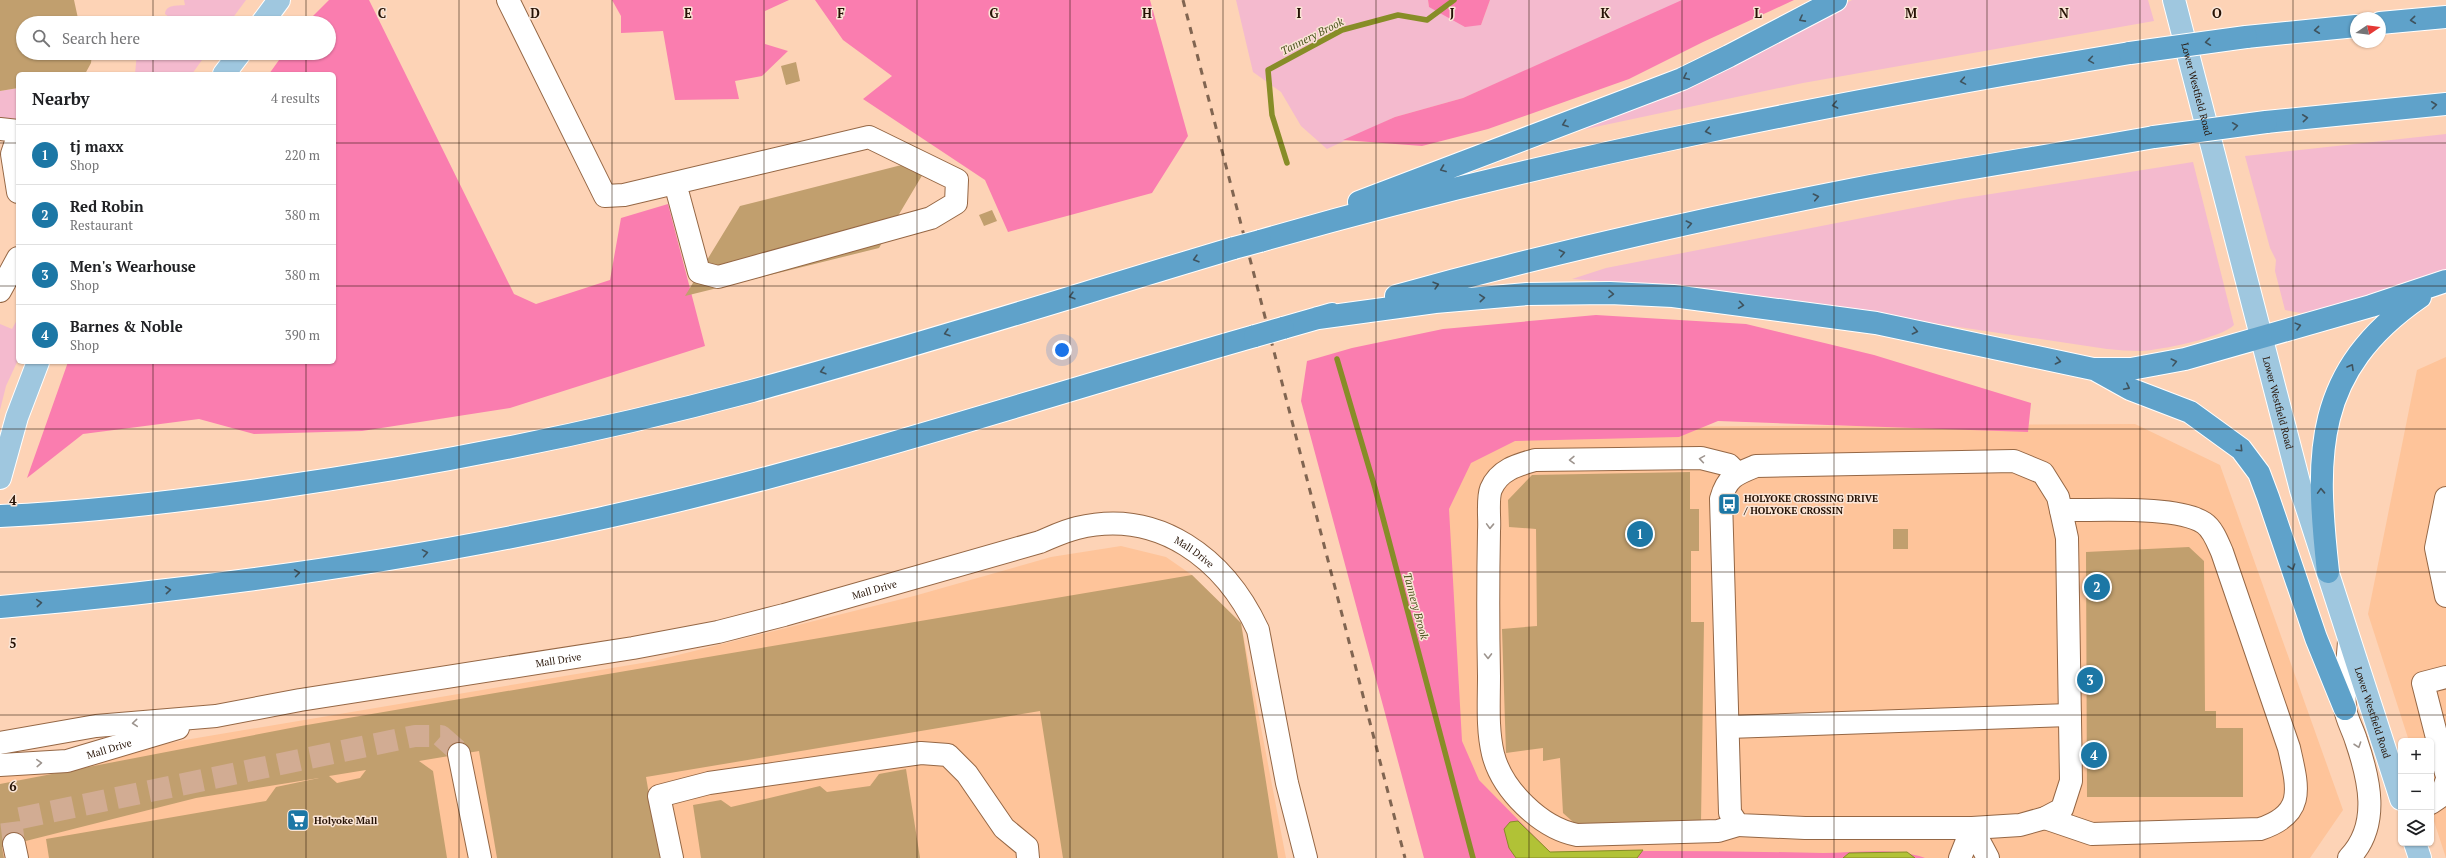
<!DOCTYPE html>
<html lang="en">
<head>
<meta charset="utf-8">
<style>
	:root { --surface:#fff; --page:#f6f6f6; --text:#202124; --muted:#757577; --line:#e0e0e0; --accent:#1c77a5 }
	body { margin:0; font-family:"PT Serif",serif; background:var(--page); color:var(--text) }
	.controls { position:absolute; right:12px; bottom:12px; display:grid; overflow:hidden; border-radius:6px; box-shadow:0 1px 3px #0004 }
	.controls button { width:36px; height:36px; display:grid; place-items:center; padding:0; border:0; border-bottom:1px solid var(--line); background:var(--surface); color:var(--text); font:20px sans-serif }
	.compass { position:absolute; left:2350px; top:12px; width:36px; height:36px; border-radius:50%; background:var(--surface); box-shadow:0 1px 3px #0004; rotate:77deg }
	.you { position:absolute; left:1062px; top:350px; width:14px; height:14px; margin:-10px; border:3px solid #fff; border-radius:50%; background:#1a73e8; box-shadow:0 0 0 6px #1a73e833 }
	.badge { display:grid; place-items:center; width:26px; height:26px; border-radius:50%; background:var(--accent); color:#fff; font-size:13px; font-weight:700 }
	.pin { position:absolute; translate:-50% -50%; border:2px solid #fff; box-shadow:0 1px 4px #0006 }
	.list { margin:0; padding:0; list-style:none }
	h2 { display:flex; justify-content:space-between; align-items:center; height:52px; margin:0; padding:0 16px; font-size:17px }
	h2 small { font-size:13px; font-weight:400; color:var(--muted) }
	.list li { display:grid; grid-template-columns:26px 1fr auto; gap:12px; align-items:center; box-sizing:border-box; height:60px; padding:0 16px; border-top:1px solid var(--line) }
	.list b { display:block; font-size:15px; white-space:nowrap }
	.list p { margin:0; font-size:13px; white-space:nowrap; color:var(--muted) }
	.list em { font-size:13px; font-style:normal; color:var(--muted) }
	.icon { flex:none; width:22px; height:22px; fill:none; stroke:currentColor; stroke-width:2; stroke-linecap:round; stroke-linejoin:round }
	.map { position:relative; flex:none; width:2446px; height:858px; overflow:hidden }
	.search { position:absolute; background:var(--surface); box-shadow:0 1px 3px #0004; left:16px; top:16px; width:320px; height:44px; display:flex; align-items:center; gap:10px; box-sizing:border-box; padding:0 14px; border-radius:22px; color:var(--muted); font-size:15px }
	.panel { position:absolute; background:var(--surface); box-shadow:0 1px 3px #0004; left:16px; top:72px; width:320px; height:292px; border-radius:6px }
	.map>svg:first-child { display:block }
	.built { fill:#fec49a }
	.green { fill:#f4bace }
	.forest { fill:#fa7daf }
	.water { fill:#b1c236; stroke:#878d27 }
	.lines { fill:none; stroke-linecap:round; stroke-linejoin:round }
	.stream { stroke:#878d27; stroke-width:5.5 }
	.building { fill:#c19f6e; fill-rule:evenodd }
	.minor-tunnel { stroke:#d2ac93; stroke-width:22; stroke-dasharray:22 11; stroke-linecap:butt }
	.minor-casing { stroke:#956745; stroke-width:24 }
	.major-casing { stroke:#fff; stroke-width:24 }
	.highway-casing { stroke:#fff; stroke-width:24 }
	.minor { stroke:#fff; stroke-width:22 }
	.major { stroke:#9fc7df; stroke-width:22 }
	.highway { stroke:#5fa2ca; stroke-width:22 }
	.rail { stroke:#816551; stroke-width:3; stroke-dasharray:7 7; stroke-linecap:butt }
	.highway-bridge-casing { stroke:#fff; stroke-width:24; stroke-linecap:butt }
	.highway-bridge { stroke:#5fa2ca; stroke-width:22 }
	.oneway { stroke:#3f535e }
	.oneway2 { stroke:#9d948e }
	.grid { fill:none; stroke:#251205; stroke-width:1; stroke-opacity:0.55 }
	.labels { text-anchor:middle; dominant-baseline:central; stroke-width:3; stroke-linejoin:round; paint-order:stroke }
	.street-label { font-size:10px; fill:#251205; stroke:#fae5d6 }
	.poi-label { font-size:10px; font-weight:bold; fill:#251205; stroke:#fae5d6; text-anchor:start }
	.water-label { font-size:11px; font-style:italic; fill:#4b531e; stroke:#fae5d6 }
	.grid-label { font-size:13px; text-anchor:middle; font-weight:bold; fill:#251205; stroke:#fae5d6; stroke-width:3; stroke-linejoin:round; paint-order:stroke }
</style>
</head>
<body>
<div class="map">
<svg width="2446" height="858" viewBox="0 0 2446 858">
	<rect width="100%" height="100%" fill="#fdd3b6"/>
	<path class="built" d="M2446 357V858L2431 812V741H2409L2368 614 2417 370Z
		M2135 424 2220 465 2343 810 2310 858H1530L1453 757 1442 428Z
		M1121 546 1166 557 1192 575 1241 623 1286 858H0V775L185 740 654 661 914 596 1051 557Z"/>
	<path class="green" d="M184 0H246L229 23H177L165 14C166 4 177 6 185 5Z
		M1236 0H1428L1429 7 1481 25 1490 0H1685L1463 98 1395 117 1327 149 1301 126 1281 92 1253 72Z
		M1852 0H2148L2154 21 1803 83 1581 130 1682 87Z
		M137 53H207L192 74H135Z
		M18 88V121L0 118V91Z
		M2446 134V271L2334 308 2301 313 2285 310 2275 271 2276 260 2270 248 2245 156Z
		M2193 162 2234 325C2221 338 2161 350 2141 351 2130 351 2118 350 2107 349L1697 288 1572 279 1606 268 1959 199Z
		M18 318V360L6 386 0 410V324L12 329Z"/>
	<path class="forest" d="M329 0H369L514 294 536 304 610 280 621 218 668 204 705 346 510 408 362 431 254 434 199 419 83 434 27 478 68 362H334V74H269L284 53H329V23H306Z
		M612 0H789L765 11V44L788 51 762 76 735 81 739 99 675 100 663 31 621 33V16Z
		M815 0H1150L1188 136 1152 193 1008 232 985 180 863 99 892 76 843 40Z
		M1428 0H1490L1481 25 1465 27 1429 7Z
		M1682 0H1794L1703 42 1629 79 1488 129 1422 146 1343 140 1395 117 1463 98Z
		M1596 315 1746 324 1874 355 2031 403 2028 432 1718 421 1679 437 1515 441 1471 463 1449 509 1462 741 1479 780 1550 852C1641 850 1732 851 1823 853 1856 853 1893 847 1925 858H1424L1301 401 1307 361 1352 348 1443 329Z"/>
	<path class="water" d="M1518 821 1550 852 1643 850 1637 858H1516L1509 848 1504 829 1510 822Z
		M1907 852 1915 858H1843L1849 853Z"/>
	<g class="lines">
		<path class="stream" d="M1287 163 1272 115 1268 70 1342 30 1398 15 1427 20 1454 0
			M1337 359 1375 488 1473 858"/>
	</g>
	<path class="building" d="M0 0H74L79 23H23V53H92L91 63 85 74H18V88L0 91Z
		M796 62 800 81 786 85 781 66Z
		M933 157 879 248 685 296 740 206Z
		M992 210 997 221 984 226 979 215Z
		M1690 472V509H1699V551H1691V622H1704L1701 823 1581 829 1563 813 1560 758 1543 761V748L1506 753 1502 629 1537 626 1536 529 1509 527 1508 500 1532 475Z
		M1893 529H1908V549H1893Z
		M2189 547 2204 561 2205 711H2216V728H2243V797H2087L2086 552Z
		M1192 575 1241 623 1278 858H1063L1040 711 646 777 660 858H497L479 751 419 761 433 771 447 858H49L46 839 266 801 276 787 319 778 196 798 2 847 4 858H0V784L301 726ZM366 770 360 778 337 783 329 776Z
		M906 769 920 858H701L693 805 721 800 731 807 820 786 827 792 870 786 879 774Z"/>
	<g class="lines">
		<path class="minor-tunnel" d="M14 844 11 820 415 736H441L458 751 459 754"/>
		<g class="minor-casing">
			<g id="minor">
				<path d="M508 0 605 196 624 195 869 137 957 180 956 203 931 218 718 277 699 272 675 183"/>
				<path d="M0 129 18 131"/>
				<path d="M18 136 12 154 18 192"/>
				<path d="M0 291 18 258"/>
				<path d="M2014 461 2043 473 2058 497 2067 538 2071 781 2062 809 2045 818 2020 825 1972 828H1805L1738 825 1730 813 1721 499C1727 477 1736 474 1756 466Z"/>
				<path d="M1737 473 1729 465 1701 458 1535 460C1517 465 1499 470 1491 489 1487 499 1490 519 1489 531 1488 579 1488 627 1489 676 1489 702 1487 729 1493 754 1502 790 1541 828 1577 835L1718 831 1738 825"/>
				<path d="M2446 498 2436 548 2446 596"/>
				<path d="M2349 641C2348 662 2343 686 2345 708 2346 718 2353 730 2356 740 2369 778 2381 825 2349 858"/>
				<path d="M2446 677 2423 683 2446 773"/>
				<path d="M1728 727 2070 715"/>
				<path id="s1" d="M0 743 96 726 216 716 300 700 633 648 718 632 784 615 1040 542C1052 537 1064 531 1077 528 1159 508 1225 559 1258 630L1287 783 1306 858"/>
				<path d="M459 754 480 858"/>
				<path id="s2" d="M0 765 67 761 178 728"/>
				<path d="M2431 803 2441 796 2446 782"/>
				<path d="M2045 818 2092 834 2260 829C2306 814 2298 788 2289 748L2222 552C2218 543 2213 529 2204 523 2177 505 2095 511 2061 510"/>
				<path d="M14 844 17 858"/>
				<path d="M672 858 659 796 709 783 921 753 948 755 967 774 1004 828 1027 847 1028 858"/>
				<path d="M1960 858 1972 828 1988 858"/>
			</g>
		</g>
		<g class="major-casing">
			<g id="major">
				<path id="s3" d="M2174 0 2301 490 2401 799"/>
				<path d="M262 23 279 0"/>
				<path d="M224 74 240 53"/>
				<path d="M0 478 17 417 38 362"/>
				<path d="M2415 843 2420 858"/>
			</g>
		</g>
		<g class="highway-casing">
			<path id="highway" d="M2380 23 2446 17
				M2246 37 2356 26
				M2266 122 2446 104
				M1359 202 1682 79 1729 56 1836 0
				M1260 241C1545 159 1837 102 2130 53
				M1396 296C1547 254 1701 219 1855 189 1955 170 2055 155 2154 137
				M1318 318 1435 302 1527 294 1610 293 1673 296 1876 323 2093 369H2131L2185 359 2371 306 2446 281
				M1283 328 1332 314
				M2094 369 2130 389 2190 412 2241 449 2259 473 2268 497 2316 638 2345 709
				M0 516C91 512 182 501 272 488 434 465 594 433 752 391 913 347 1073 296 1234 248
				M2328 572C2315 454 2313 371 2420 297
				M0 607C204 589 407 562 607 517 826 469 1040 397 1255 336"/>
		</g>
		<use href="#minor" class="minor"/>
		<use href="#major" class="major"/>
		<use href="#highway" class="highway"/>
		<path class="rail" d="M1183 0 1405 858"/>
		<g class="highway-bridge-casing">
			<path id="highway-bridge" d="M2130 53 2246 37
				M2154 137 2266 122
				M1234 248 1260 241
				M1255 336 1283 328"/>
		</g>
		<use href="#highway-bridge" class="highway-bridge"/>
	</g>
	<defs><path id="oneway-chevron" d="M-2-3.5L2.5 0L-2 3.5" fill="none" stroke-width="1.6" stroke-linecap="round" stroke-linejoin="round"/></defs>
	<g class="oneway">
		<use href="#oneway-chevron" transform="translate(1802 19) rotate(152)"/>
		<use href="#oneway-chevron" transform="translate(2413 20) rotate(174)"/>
		<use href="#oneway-chevron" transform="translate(2317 30) rotate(174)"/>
		<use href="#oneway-chevron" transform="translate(2208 42) rotate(172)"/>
		<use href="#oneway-chevron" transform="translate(2091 60) rotate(171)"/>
		<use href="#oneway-chevron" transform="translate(1686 77) rotate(155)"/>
		<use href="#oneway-chevron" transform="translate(1963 81) rotate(170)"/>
		<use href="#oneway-chevron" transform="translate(1835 105) rotate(169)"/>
		<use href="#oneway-chevron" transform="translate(2434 105) rotate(-6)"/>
		<use href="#oneway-chevron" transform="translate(2305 118) rotate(-6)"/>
		<use href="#oneway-chevron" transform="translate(1565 124) rotate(160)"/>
		<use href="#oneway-chevron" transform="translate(2235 126) rotate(-8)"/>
		<use href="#oneway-chevron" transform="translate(1708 131) rotate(168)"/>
		<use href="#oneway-chevron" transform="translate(1443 169) rotate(159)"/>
		<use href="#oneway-chevron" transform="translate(1816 197) rotate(-12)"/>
		<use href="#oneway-chevron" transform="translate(1689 224) rotate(-13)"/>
		<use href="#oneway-chevron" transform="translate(1562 253) rotate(-13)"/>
		<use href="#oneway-chevron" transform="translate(1196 259) rotate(164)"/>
		<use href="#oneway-chevron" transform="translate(1436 285) rotate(-16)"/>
		<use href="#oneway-chevron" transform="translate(1611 294) rotate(1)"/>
		<use href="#oneway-chevron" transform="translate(1072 296) rotate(164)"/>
		<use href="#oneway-chevron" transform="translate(1482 298) rotate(-5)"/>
		<use href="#oneway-chevron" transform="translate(1741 305) rotate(8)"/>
		<use href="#oneway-chevron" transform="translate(2298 326) rotate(-15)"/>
		<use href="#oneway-chevron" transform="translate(1915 331) rotate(12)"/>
		<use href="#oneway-chevron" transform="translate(947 333) rotate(163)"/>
		<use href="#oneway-chevron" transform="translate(2058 361) rotate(12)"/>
		<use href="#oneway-chevron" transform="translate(2174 362) rotate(-14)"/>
		<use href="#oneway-chevron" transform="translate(2351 367) rotate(-60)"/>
		<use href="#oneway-chevron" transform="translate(823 371) rotate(164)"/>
		<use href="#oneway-chevron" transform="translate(2127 387) rotate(27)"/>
		<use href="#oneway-chevron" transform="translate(2240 449) rotate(46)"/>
		<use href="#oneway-chevron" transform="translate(2321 491) rotate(-92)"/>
		<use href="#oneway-chevron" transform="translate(425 553) rotate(-10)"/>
		<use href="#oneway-chevron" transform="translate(2292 567) rotate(71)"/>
		<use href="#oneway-chevron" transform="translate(297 573) rotate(-8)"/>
		<use href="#oneway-chevron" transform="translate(168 590) rotate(-6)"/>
		<use href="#oneway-chevron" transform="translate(39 603) rotate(-5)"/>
	</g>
	<g class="oneway2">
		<use href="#oneway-chevron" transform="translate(1702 459) rotate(-171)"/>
		<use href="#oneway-chevron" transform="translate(1572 460) rotate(179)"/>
		<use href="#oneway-chevron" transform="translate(1490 526) rotate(92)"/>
		<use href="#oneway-chevron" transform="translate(1488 656) rotate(89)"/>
		<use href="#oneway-chevron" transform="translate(135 723) rotate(175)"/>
		<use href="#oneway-chevron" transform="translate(2358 745) rotate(71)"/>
		<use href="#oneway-chevron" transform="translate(39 763) rotate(-3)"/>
	</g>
	<path class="grid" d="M153 0V23M306 0V23M459 0V858M612 0V858M764 0V858M917 0V858M1070 0V858M1223 0V858M1376 0V858M1529 0V858M1682 0V858M1834 0V858M1987 0V858M2140 0V858M2293 0V858M153 53V74M306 53V74M0 143H18M334 143H2446M0 286H18M334 286H2446M153 362V858M306 362V858M0 429H2446M0 572H2446M0 715H2446"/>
	<defs>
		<g id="bus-square" transform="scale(1.15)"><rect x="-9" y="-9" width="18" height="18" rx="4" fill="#1c77a5" stroke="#fae5d6"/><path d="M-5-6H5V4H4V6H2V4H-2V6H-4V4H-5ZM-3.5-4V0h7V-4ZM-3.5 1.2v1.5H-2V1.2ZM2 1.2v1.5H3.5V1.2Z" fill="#fff"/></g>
		<g id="supermarket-square" transform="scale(1.15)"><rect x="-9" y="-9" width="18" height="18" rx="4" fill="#1c77a5" stroke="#fae5d6"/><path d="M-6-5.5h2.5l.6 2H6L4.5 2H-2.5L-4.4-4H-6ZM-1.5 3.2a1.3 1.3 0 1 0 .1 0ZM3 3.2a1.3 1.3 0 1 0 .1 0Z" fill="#fff"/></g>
	</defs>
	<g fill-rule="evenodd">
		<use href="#bus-square" x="1729" y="504"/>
		<use href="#supermarket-square" x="298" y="820"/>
	</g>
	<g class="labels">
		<g class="street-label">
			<text stroke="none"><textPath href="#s3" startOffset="92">Lower Westfield Road</textPath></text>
			<text stroke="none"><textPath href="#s3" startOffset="416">Lower Westfield Road</textPath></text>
			<text stroke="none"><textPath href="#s1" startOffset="1225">Mall Drive</textPath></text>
			<text stroke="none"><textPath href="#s1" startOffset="889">Mall Drive</textPath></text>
			<text stroke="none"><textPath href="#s1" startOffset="565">Mall Drive</textPath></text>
			<text stroke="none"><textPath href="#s3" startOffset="740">Lower Westfield Road</textPath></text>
			<text stroke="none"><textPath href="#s2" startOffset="111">Mall Drive</textPath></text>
		</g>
		<g class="poi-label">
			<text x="1744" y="498">HOLYOKE CROSSING DRIVE<tspan x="1744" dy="12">/ HOLYOKE CROSSIN</tspan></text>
			<text x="314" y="820">Holyoke Mall</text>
		</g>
		<g class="water-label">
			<text transform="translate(1312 36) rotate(-27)">Tannery Brook</text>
			<text transform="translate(1416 606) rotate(75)">Tannery Brook</text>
		</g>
	</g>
	<g class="grid-label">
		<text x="382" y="18">C</text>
		<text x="535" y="18">D</text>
		<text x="688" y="18">E</text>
		<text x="841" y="18">F</text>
		<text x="994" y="18">G</text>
		<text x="1147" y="18">H</text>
		<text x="1299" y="18">I</text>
		<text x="1452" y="18">J</text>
		<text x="1605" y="18">K</text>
		<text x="1758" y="18">L</text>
		<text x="1911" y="18">M</text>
		<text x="2064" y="18">N</text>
		<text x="2217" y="18">O</text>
		<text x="13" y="505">4</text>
		<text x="13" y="648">5</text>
		<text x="13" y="791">6</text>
	</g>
</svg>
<div class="controls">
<button>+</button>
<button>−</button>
<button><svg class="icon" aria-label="layers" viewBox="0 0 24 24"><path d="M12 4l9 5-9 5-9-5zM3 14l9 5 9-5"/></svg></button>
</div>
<svg class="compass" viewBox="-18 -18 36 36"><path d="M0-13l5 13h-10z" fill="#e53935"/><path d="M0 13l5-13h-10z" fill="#757577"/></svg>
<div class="you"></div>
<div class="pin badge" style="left:1640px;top:534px">1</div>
<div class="pin badge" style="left:2097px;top:587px">2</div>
<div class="pin badge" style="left:2090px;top:680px">3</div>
<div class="pin badge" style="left:2094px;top:755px">4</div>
<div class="search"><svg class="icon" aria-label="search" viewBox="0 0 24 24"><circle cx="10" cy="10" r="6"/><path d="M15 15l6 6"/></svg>Search here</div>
<section class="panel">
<h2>Nearby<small>4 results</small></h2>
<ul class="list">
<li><span class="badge">1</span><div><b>tj maxx</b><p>Shop</p></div><em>220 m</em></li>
<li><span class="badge">2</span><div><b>Red Robin</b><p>Restaurant</p></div><em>380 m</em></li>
<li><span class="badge">3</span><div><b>Men's Wearhouse</b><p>Shop</p></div><em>380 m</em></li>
<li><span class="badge">4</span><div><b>Barnes &amp; Noble</b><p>Shop</p></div><em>390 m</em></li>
</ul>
</section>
</div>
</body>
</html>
